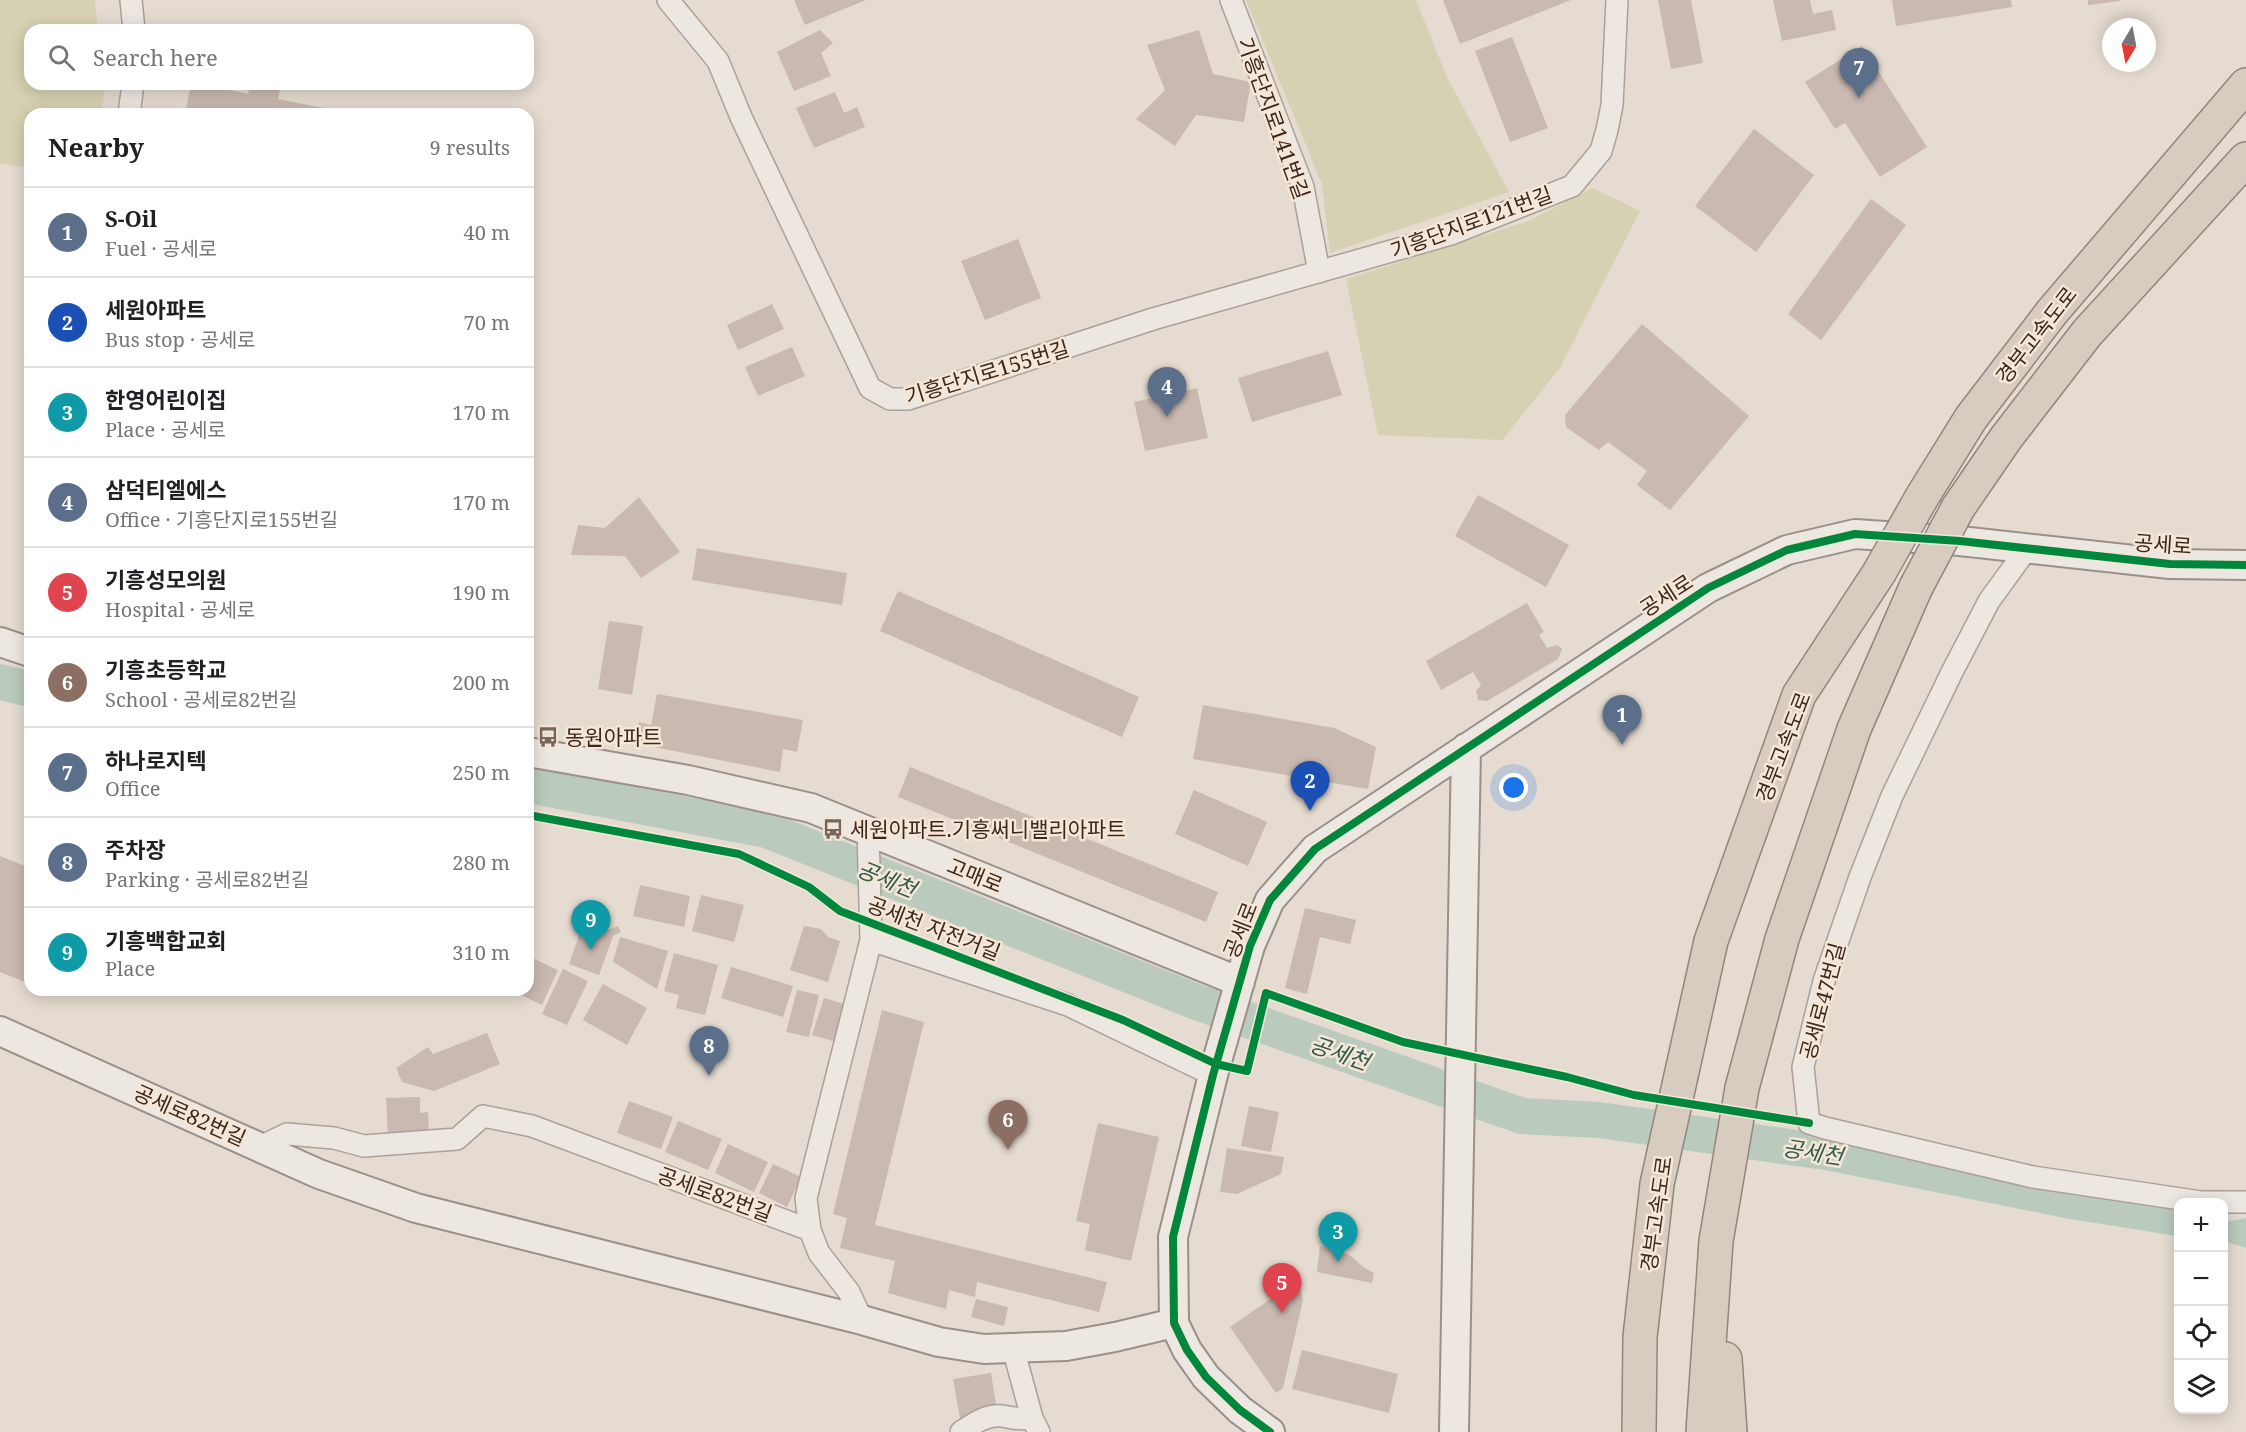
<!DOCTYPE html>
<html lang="en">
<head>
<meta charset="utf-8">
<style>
	:root { --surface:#fff; --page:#f2f2f2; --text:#202124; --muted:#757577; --line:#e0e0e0; --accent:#7c3aed }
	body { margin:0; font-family:"Noto Serif","Noto Sans KR",serif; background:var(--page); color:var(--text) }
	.controls { position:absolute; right:18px; bottom:18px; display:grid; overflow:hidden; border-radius:12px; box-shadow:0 3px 15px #0003 }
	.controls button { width:54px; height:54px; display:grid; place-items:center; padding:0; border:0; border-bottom:2px solid var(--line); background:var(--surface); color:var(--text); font:30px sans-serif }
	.compass { position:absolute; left:2102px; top:18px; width:54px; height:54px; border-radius:50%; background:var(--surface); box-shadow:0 3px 15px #0003; rotate:190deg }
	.you { position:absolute; left:1514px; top:788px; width:21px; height:21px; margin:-15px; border:4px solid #fff; border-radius:50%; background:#1a73e8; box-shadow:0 0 0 9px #1a73e833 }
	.badge { display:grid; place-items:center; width:39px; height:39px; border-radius:50%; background:var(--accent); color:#fff; font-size:20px; font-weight:700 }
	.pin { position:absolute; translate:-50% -50px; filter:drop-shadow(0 2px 3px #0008) }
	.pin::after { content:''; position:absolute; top:32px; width:21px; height:18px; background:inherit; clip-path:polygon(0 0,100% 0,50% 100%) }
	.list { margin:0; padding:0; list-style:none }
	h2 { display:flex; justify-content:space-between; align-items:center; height:78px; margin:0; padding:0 24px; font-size:26px }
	h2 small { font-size:20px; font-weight:400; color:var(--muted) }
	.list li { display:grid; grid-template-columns:39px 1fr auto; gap:18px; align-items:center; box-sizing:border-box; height:90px; padding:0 24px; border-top:2px solid var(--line) }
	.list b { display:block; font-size:22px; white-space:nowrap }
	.list p { margin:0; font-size:20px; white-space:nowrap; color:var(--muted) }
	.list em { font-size:20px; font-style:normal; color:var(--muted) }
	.icon { flex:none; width:33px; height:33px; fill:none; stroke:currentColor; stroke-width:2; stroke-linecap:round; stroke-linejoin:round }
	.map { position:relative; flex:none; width:2246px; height:1432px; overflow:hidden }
	.search { position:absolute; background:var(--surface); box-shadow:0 3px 15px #0003; left:24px; top:24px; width:510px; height:66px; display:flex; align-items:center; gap:15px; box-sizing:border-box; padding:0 21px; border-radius:18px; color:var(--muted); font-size:22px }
	.panel { position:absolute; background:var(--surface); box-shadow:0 3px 15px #0003; left:24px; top:108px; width:510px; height:888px; border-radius:18px }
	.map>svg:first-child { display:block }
	.green { fill:#d7d1b3 }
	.water { fill:#bacabd }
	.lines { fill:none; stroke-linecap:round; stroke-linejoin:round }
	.river { stroke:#bacabd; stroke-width:36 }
	.building { fill:#c9b9b1 }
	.street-casing { stroke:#aaa098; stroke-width:24 }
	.secondary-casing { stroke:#9a9088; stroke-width:32 }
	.highway-casing { stroke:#90867f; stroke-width:36 }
	.street { stroke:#ede7e1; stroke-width:21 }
	.secondary { stroke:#ede7e1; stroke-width:28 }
	.highway { stroke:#d8cbc0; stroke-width:33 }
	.highway-bridge-casing { stroke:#90867f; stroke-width:36; stroke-linecap:butt }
	.highway-bridge { stroke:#d8cbc0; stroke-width:33 }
	.cycleway-casing { stroke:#f5e6d6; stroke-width:11 }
	.cycleway { stroke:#00873e; stroke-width:8 }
	.labels { text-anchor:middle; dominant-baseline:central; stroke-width:5; stroke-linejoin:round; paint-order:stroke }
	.street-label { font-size:21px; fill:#3a2720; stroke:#f5e6d6 }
	.poi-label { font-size:21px; fill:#3a2720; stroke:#f5e6d6; text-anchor:start }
	.water-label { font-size:22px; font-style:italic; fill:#30594f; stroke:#f5e6d6 }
</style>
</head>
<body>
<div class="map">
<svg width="2246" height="1432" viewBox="0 0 2246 1432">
	<rect width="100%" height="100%" fill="#e5dbd0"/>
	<path class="green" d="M0 0H95L98 30H30V84H103L104 97 101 114H30V168L0 163Z
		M1246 0H1416L1447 77 1509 192 1330 253 1322 184Z
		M1593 188 1640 211 1560 368 1502 440 1378 435 1346 279 1528 221Z"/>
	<path class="water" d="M2246 1218V1248L2224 1241V1222Z"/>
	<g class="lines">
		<path class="river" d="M0 682 30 689
			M528 785 767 830 1194 1001 1522 1116 1599 1120 1832 1153 2072 1201 2178 1218"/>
	</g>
	<path class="building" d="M794 0H866L805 25Z
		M1443 0H1571L1460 44Z
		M1658 0H1691L1703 63 1671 69Z
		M1773 0H1810L1813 14 1832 10 1836 30 1782 41Z
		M1892 0H2011L2012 7 1896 26Z
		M2088 0H2120V1L2088 5Z
		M820 30 833 43 821 53 831 76 794 91 777 52Z
		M1199 30 1213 74 1251 82 1244 122 1196 115 1175 146 1136 119 1165 90 1147 45Z
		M1512 37 1548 128 1510 142 1475 51Z
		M1862 46 1927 147 1880 177 1845 123 1835 129 1805 82Z
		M191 84H202L248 94 250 85 280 90 278 99 334 110 333 114H185Z
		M835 92 844 113 857 107 865 127 814 148 796 108Z
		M1754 129 1814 175 1756 252 1695 206Z
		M1871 199 1906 225 1821 340 1788 314Z
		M1018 239 1041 298 985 320 961 261Z
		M772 304 784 329 738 350 727 325Z
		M1642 324 1749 416 1670 510 1637 485 1647 471 1608 442 1599 450 1566 427 1565 415Z
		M792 347 805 376 758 396 745 367Z
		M1328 351 1342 395 1252 422 1238 378Z
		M1197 388 1208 438 1145 451 1134 402Z
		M1478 495 1569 545 1546 587 1455 536Z
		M639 497 680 552 641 578 625 556 571 555 578 525 605 528Z
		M697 548 847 573 842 605 692 580Z
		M898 591 1139 697 1122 737 880 631Z
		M1527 603 1544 632 1539 635 1547 648 1557 645 1562 649 1558 659 1487 701 1478 700 1476 691 1481 685 1473 672 1441 690 1426 661Z
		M609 621 643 626 632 695 598 689Z
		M657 694 803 720 797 752 783 749 780 772 634 743 639 722 651 725Z
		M1203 705 1334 728 1376 747 1368 789 1193 759Z
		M910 767 1218 892 1206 922 898 797Z
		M1194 790 1267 822 1248 866 1175 834Z
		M0 856 30 868V984L0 972Z
		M640 885 690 896 684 927 633 916Z
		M701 895 744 905 734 942 692 931Z
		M574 908 602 916 598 927 608 930 618 926 621 932 613 936 599 975 569 964 582 927 570 923Z
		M1305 908 1356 920 1350 944 1320 937 1307 994 1285 988Z
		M804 926 821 929 828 937 840 941 828 982 790 970Z
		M620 937 668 951 657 989 613 962Z
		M674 953 718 965 705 1015 676 1008 679 995 664 991Z
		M528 956 558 970 542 1005 510 990H528Z
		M731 967 793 986 783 1017 721 998Z
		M563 969 588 981 567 1025 542 1014Z
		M603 984 647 1008 627 1045 583 1020Z
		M797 990 819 995 809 1037 786 1032Z
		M824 998 844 1004 833 1041 812 1035Z
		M882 1010 924 1022 875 1225 1107 1282 1099 1312 977 1282 975 1297 949 1290 946 1309 888 1293 895 1261 840 1248 847 1218 833 1214Z
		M487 1033 500 1064 434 1091 402 1082 396 1068 428 1047 433 1054Z
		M420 1097V1113L428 1112 429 1136 388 1139 386 1098Z
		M629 1101 673 1117 661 1149 617 1133Z
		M1249 1106 1279 1112 1271 1152 1241 1146Z
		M678 1121 722 1139 708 1170 665 1152Z
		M1098 1123 1159 1137 1131 1261 1085 1250 1090 1224 1076 1221Z
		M728 1144 768 1162 754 1192 715 1173Z
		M1227 1148 1284 1157 1281 1174 1237 1194 1220 1192Z
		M773 1164 801 1177 787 1207 759 1193Z
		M1320 1246 1338 1250 1351 1256 1363 1267 1374 1273 1372 1283 1317 1272Z
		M1298 1280 1303 1300 1283 1388 1276 1393 1230 1327Z
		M976 1299 1008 1307 1004 1326 971 1317Z
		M1302 1350 1398 1374 1389 1413 1292 1389Z
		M991 1373 997 1411 960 1418 953 1379Z"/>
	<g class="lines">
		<g class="street-casing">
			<path id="street" d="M131 0 134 30
				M668 0 718 61 741 117 870 388 890 399H908L1153 319 1451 234 1572 186 1601 151 1607 130 1612 105 1617 0
				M1231 0 1303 187 1319 272
				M129 114 133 84
				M2026 550 1989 601 1952 672 1892 796 1860 877 1824 981 1803 1067 1809 1123 1825 1128 2033 1177 2201 1202H2246
				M868 831 871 940
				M260 1147 287 1134 334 1138 364 1146 457 1139 483 1116 532 1126 810 1230 806 1198 871 940 1068 1005 1213 1075
				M810 1230 819 1253 849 1292 862 1320
				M1013 1348 1032 1418 1039 1432
				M961 1432C973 1424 987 1414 1002 1416 1013 1418 1021 1420 1032 1418"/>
		</g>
		<g class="secondary-casing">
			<path id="secondary" d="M0 642 30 652
				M528 752 688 780 811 808 1240 982
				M0 1031 319 1174 416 1208 862 1320 939 1342 984 1349 1066 1346 1115 1337 1174 1323
				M1270 1432 1240 1410 1206 1377 1187 1350 1174 1323 1173 1237 1213 1075 1250 946 1270 900 1315 849 1708 588 1787 550 1855 534 1960 541 2170 564 2246 565
				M1454 1432 1466 748"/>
		</g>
		<g class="highway-casing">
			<path id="highway" d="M1922 497 1971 418 2052 312 2246 85
				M1958 508 2006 438 2087 333 2246 159
				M1725 1359 1730 1432
				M1639 1432 1640 1337 1657 1184 1711 941 1799 695 1879 573
				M1703 1432 1716 1241 1742 1088 1782 939 1854 729 1916 587"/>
		</g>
		<use href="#street" class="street"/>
		<use href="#secondary" class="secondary"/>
		<use href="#highway" class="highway"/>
		<g class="highway-bridge-casing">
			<path id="highway-bridge" d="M1879 573 1922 497
				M1916 587 1958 508"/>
		</g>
		<use href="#highway-bridge" class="highway-bridge"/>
		<g class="cycleway-casing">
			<path id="cycleway" d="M528 815 739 854 809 887 840 911 1123 1020 1216 1064 1247 1071 1266 993 1403 1042 1567 1077 1634 1095 1809 1123
				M1270 1432 1240 1410 1206 1377 1187 1350 1174 1323 1173 1237 1213 1075 1250 946 1270 900 1315 849 1708 588 1787 550 1855 534 1960 541 2170 564 2246 565"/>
		</g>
		<use href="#cycleway" class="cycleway"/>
	</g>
	<defs>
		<g id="bus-bare" transform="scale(1.62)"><path d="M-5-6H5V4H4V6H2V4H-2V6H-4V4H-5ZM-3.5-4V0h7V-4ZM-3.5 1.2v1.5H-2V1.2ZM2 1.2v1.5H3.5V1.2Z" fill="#76665e" stroke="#f5e6d6" stroke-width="2.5" paint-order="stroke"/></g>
	</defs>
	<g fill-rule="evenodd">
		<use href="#bus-bare" x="548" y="737"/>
		<use href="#bus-bare" x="833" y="829"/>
	</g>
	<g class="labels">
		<g class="street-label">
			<text transform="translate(1274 118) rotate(70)">기흥단지로141번길</text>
			<text transform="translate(1471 222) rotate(-20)">기흥단지로121번길</text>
			<text transform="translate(2036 335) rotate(-52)">경부고속도로</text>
			<text transform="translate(987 372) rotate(-17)">기흥단지로155번길</text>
			<text transform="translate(2163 544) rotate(4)">공세로</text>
			<text transform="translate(1666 595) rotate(-33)">공세로</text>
			<text transform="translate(1783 747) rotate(-69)">경부고속도로</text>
			<text transform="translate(975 875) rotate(22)">고매로</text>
			<text transform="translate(934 928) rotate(21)">공세천 자전거길</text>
			<text transform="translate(1240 930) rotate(-69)">공세로</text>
			<text transform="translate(1822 1001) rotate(-75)">공세로47번길</text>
			<text transform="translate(190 1115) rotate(24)">공세로82번길</text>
			<text transform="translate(715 1194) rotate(20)">공세로82번길</text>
			<text transform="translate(1656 1214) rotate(-82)">경부고속도로</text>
		</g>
		<g class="poi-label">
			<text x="565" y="737">동원아파트</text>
			<text x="850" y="829">세원아파트.기흥써니밸리아파트</text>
		</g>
		<g class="water-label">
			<text transform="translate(887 878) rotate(22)">공세천</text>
			<text transform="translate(1340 1052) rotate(19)">공세천</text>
			<text transform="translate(1813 1151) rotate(9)">공세천</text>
		</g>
	</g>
</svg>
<div class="controls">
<button>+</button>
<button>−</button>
<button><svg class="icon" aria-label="locate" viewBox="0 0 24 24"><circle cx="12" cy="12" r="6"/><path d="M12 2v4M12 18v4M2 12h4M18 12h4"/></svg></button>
<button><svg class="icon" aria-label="layers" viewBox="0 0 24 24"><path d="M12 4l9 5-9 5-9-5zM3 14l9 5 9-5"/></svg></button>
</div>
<svg class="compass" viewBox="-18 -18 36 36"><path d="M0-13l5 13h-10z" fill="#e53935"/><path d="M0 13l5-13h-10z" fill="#757577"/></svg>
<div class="you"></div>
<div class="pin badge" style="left:1622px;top:745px;background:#5c6f8a">1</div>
<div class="pin badge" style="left:1310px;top:811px;background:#1a4fb4">2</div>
<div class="pin badge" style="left:1338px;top:1262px;background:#0f9aa8">3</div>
<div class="pin badge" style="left:1167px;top:417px;background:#5c6f8a">4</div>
<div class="pin badge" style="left:1282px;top:1313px;background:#e0444e">5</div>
<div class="pin badge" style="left:1008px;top:1150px;background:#8d6e63">6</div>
<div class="pin badge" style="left:1859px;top:98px;background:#5c6f8a">7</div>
<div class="pin badge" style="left:709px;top:1076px;background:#5c6f8a">8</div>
<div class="pin badge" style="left:591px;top:950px;background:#0f9aa8">9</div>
<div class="search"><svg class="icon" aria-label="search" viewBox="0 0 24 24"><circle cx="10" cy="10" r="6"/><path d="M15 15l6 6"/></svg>Search here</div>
<section class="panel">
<h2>Nearby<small>9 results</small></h2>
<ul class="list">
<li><span class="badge" style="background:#5c6f8a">1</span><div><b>S-Oil</b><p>Fuel · 공세로</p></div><em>40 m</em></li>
<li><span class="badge" style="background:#1a4fb4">2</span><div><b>세원아파트</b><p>Bus stop · 공세로</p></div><em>70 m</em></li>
<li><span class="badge" style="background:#0f9aa8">3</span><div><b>한영어린이집</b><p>Place · 공세로</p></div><em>170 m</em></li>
<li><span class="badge" style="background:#5c6f8a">4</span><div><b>삼덕티엘에스</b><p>Office · 기흥단지로155번길</p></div><em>170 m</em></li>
<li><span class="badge" style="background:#e0444e">5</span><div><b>기흥성모의원</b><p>Hospital · 공세로</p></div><em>190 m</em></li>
<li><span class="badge" style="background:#8d6e63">6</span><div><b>기흥초등학교</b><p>School · 공세로82번길</p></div><em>200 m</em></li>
<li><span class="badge" style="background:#5c6f8a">7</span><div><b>하나로지텍</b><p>Office</p></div><em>250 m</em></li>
<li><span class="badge" style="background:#5c6f8a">8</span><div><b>주차장</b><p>Parking · 공세로82번길</p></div><em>280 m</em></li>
<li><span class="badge" style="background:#0f9aa8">9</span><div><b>기흥백합교회</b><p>Place</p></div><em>310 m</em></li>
</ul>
</section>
</div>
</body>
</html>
